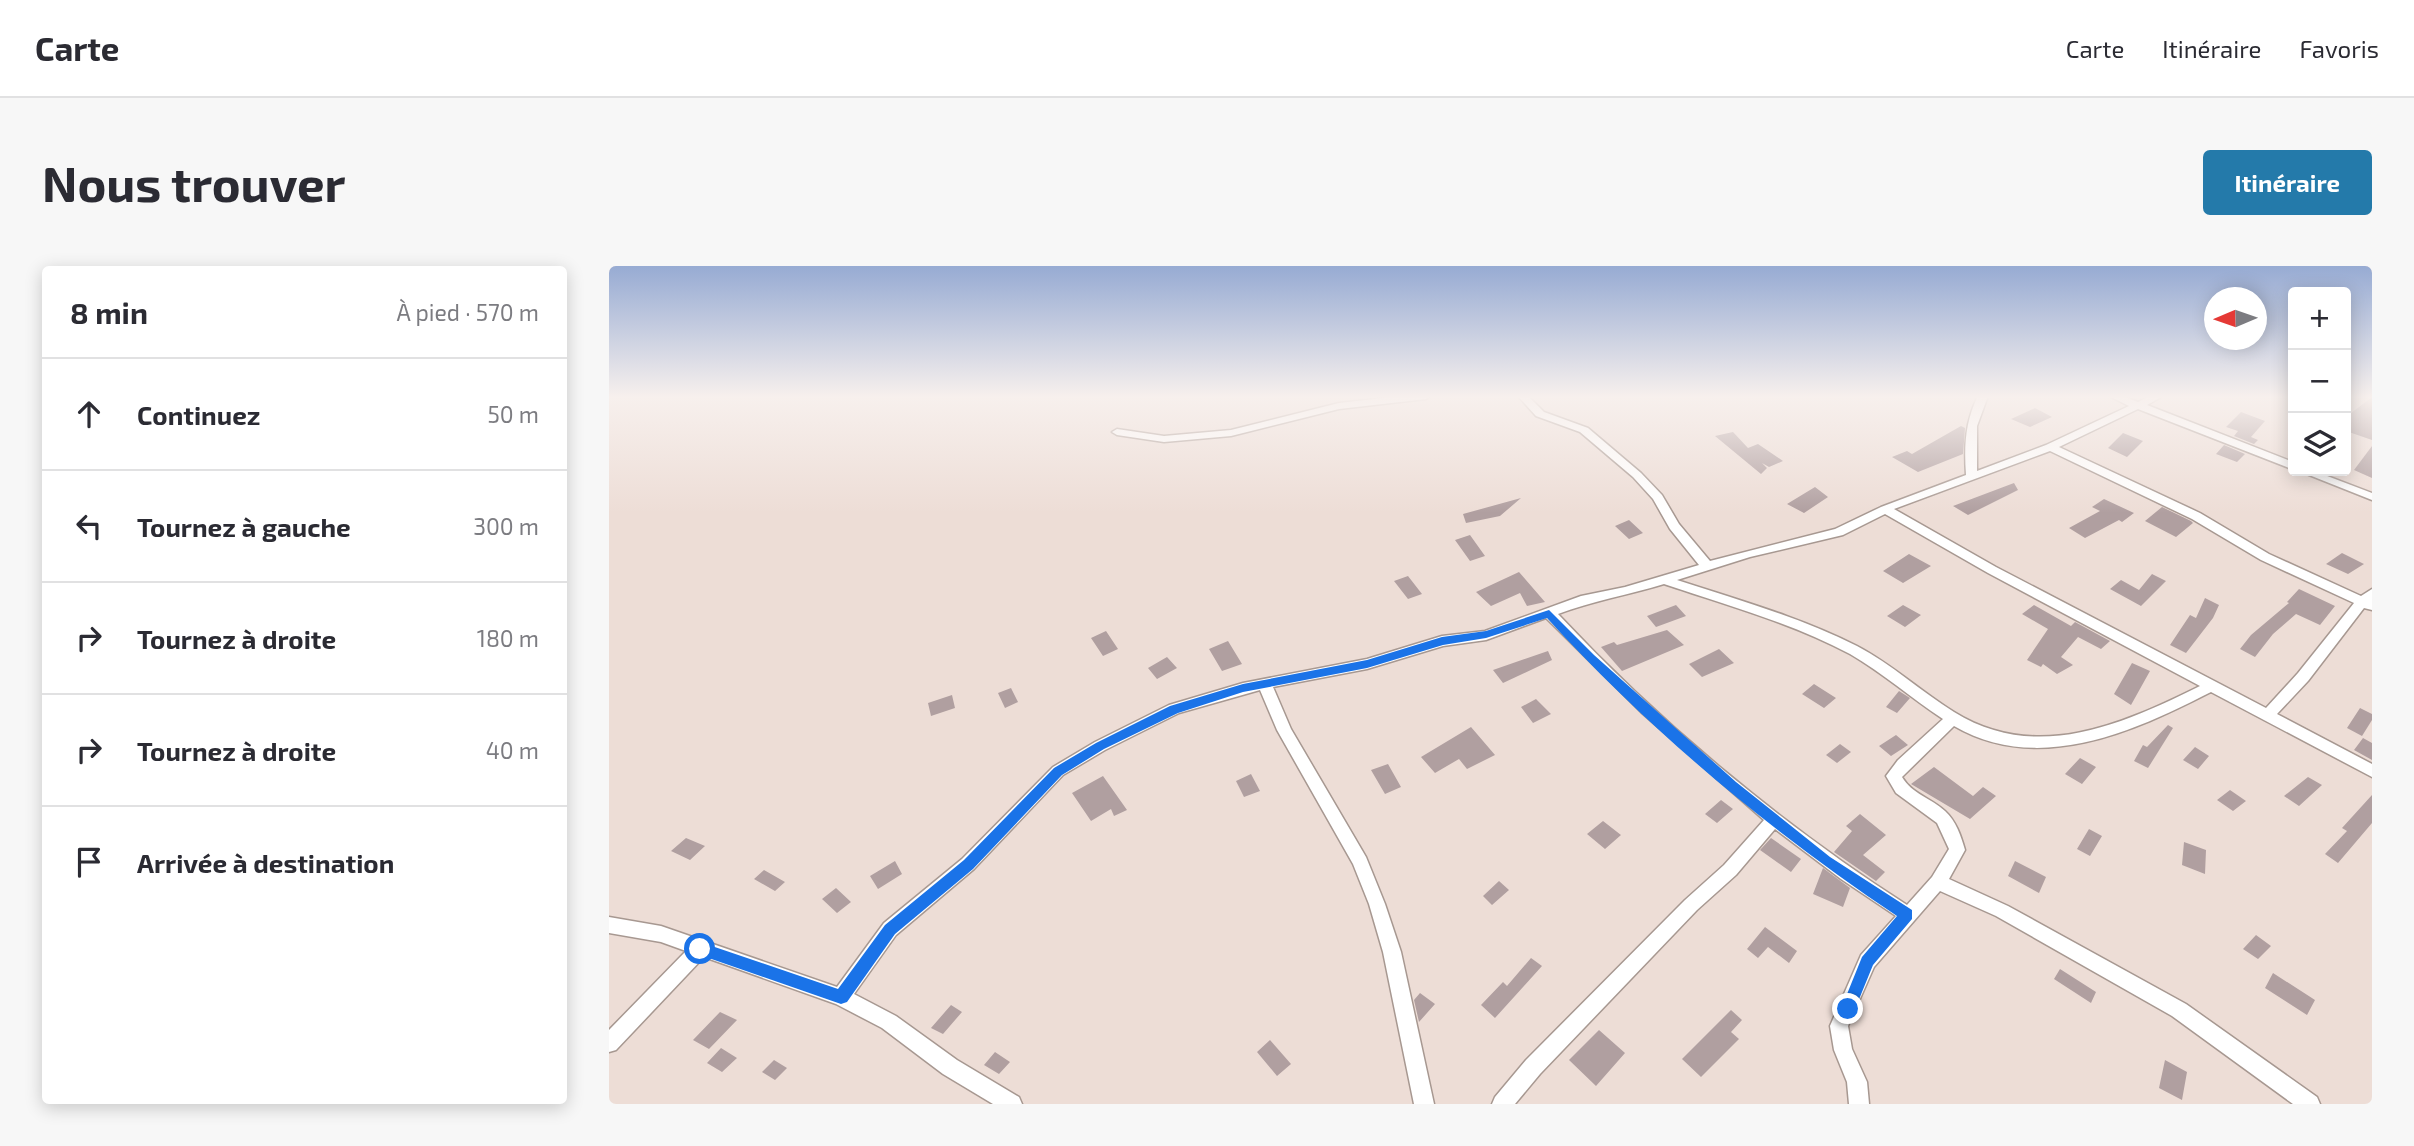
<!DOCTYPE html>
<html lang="fr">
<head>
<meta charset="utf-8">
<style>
	:root { --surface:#fff; --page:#f7f7f7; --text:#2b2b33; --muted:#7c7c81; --line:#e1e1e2; --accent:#247aaa }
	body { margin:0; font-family:"Exo 2",sans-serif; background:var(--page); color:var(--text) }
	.controls { position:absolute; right:21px; top:21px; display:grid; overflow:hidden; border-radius:7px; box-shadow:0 4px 18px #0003 }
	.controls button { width:63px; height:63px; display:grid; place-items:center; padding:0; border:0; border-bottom:2px solid var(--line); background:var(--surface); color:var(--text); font:35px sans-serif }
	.compass { position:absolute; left:1595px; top:21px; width:63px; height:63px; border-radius:50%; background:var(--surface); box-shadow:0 4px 18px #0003; rotate:268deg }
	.stop { position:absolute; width:21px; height:21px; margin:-16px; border:5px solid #1a73e8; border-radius:50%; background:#fff }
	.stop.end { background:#1a73e8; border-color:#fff; box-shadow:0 2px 7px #0008 }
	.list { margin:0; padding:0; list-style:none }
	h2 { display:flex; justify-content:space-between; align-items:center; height:91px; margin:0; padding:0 28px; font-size:30px }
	h2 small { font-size:23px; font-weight:400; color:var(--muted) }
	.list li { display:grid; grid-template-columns:46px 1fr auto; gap:21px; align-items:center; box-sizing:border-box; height:112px; padding:0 28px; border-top:2px solid var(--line) }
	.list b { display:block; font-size:26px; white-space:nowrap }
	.list em { font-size:23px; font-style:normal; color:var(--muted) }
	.icon { flex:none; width:38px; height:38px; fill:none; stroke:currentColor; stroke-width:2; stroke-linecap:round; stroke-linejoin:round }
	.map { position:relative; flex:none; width:1763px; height:838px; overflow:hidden; border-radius:7px }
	header { display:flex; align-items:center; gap:42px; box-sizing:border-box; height:98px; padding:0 35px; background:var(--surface); border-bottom:2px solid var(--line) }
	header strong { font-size:33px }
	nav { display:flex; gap:38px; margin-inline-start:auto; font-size:24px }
	.intro { display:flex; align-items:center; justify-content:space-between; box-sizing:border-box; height:168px; padding:0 42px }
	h1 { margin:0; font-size:49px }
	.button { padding:18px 32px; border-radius:7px; background:var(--accent); color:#fff; font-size:24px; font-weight:700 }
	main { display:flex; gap:42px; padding:0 42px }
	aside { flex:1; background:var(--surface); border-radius:7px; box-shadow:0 4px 18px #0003 }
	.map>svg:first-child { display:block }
	.building { fill:#b09fa0 }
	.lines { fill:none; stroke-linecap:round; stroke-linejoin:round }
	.minor-casing { stroke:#a79891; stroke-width:3 }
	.minor { fill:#fff; fill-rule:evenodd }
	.route { fill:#1a73e8 }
</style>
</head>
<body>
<header>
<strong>Carte</strong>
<nav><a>Carte</a><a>Itinéraire</a><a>Favoris</a></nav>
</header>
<div class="intro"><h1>Nous trouver</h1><a class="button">Itinéraire</a></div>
<main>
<aside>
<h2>8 min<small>À pied · 570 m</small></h2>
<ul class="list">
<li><svg class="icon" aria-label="ahead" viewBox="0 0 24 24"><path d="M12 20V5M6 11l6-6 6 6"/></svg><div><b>Continuez</b></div><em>50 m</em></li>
<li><svg class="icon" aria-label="left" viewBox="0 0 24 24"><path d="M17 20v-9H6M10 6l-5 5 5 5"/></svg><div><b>Tournez à gauche</b></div><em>300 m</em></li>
<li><svg class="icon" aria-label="right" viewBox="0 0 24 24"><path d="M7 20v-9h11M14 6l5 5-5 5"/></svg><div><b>Tournez à droite</b></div><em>180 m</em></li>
<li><svg class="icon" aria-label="right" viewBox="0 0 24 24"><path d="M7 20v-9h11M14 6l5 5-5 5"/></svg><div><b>Tournez à droite</b></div><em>40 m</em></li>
<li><svg class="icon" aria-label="arrive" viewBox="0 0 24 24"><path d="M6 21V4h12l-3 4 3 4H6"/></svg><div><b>Arrivée à destination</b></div></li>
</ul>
</aside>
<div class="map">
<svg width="1763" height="838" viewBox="0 0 1763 838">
	<rect width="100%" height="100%" fill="#edddd6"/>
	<path class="building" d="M1763 131V174L1737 165V151Z
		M1426 142 1443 151 1421 161 1402 153Z
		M1632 146 1656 155 1642 171 1649 174 1645 178 1625 170 1629 165 1617 161Z
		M1352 160 1356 162 1354 188 1309 206 1283 191 1298 185 1303 188Z
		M1124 166 1139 182 1149 178 1174 195 1160 201 1153 197 1158 202 1152 208 1106 170Z
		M1514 167 1534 175 1518 191 1499 182Z
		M1615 179 1636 188 1628 196 1607 188Z
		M1763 180V212L1745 204Z
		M1405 217 1409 224 1359 249 1344 240Z
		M1206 221 1219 231 1195 247 1178 238Z
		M912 232 891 250 857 257 854 248Z
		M1495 233 1525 247 1513 256 1510 254 1476 272 1460 262 1491 245 1483 241Z
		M1553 241 1582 255 1584 257 1567 271 1536 255Z
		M1020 254 1034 267 1020 273 1006 260Z
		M861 269 876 290 861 295 846 274Z
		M1733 287 1755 298 1739 308 1717 298Z
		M1300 288 1322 300 1294 317 1274 305Z
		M910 306 936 336 918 340 911 327 882 340 867 326Z
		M1543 308 1557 315 1532 340 1501 323 1512 314 1530 324Z
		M799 310 813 328 799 333 785 315Z
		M1690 323 1726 340 1711 359 1687 348 1664 368 1646 391 1631 383 1642 369 1680 337 1678 336Z
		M1596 332 1610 339 1604 352 1577 387 1561 379 1581 349 1587 352Z
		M1067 339 1077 350 1047 361 1038 350Z
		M1294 339 1312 349 1296 361 1278 350Z
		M1425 339 1462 360 1466 356 1501 375 1492 383 1469 371 1452 391 1464 399 1448 408 1434 398 1432 401 1418 394 1439 363 1413 348Z
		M1058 364 1075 379 1013 405 992 381 1005 376 1008 379Z
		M497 365 509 383 494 390 482 372Z
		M619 375 633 398 613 405 600 383Z
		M1110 383 1125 397 1093 411 1080 398Z
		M939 385 943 394 894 417 884 404Z
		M558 391 568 402 548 413 539 402Z
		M1523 397 1541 405 1522 439 1505 428Z
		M1205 418 1227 432 1215 442 1193 428Z
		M402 422 409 436 396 442 389 427Z
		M1290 425 1301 432 1288 447 1277 441Z
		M343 429 346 442 322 450 319 437Z
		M927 433 942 448 924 457 912 441Z
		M1751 442 1763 448V454L1753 470 1738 462Z
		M1559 459 1564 462 1539 502 1525 495 1534 479 1538 481Z
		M862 461 886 489 858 503 850 493 826 507 812 491Z
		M1287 469 1299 479 1282 490 1270 480Z
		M1754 472 1763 477V494L1745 484Z
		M1231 478 1242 486 1228 497 1217 489Z
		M1586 481 1600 490 1589 503 1574 494Z
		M1471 492 1487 501 1473 518 1456 508Z
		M779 498 792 521 776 528 762 504Z
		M1325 501 1364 530 1374 521 1387 530 1361 553 1302 518Z
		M642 508 651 525 635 531 627 515Z
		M494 510 518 544 505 550 502 543 482 555 463 527Z
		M1699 511 1713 519 1690 540 1675 530Z
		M1621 524 1637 535 1624 545 1608 534Z
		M1763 529V557L1729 597 1716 588 1738 565 1733 562Z
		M1112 534 1124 543 1108 557 1096 548Z
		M1251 548 1277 569 1254 589 1276 606 1267 615 1225 586 1243 565 1237 560Z
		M994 555 1012 569 996 583 978 568Z
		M1480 563 1493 570 1481 590 1468 583Z
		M77 572 96 580 81 594 62 585Z
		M1162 572 1192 593 1182 606 1151 584Z
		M1575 576 1597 584 1596 608 1573 599Z
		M286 595 293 608 269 623 261 610Z
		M1406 595 1437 611 1430 627 1399 610Z
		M1214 602 1241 622 1234 641 1204 628Z
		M155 604 176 616 166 625 145 613Z
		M890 615 900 624 883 639 874 630Z
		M227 622 242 636 228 647 213 633Z
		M1156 661 1188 685 1180 697 1159 681 1149 692 1138 683Z
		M1647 669 1662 680 1649 693 1634 683Z
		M922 692 933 700 886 752 872 739 894 716 898 720Z
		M1451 703 1487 726 1482 737 1445 713Z
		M1664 707 1706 734 1698 749 1656 722Z
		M811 727 826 738 810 756 805 734Z
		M342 739 353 746 334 768 322 762Z
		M1122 744 1133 754 1122 766 1130 773 1092 811 1073 793Z
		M111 746 128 754 100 783 84 774Z
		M990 764 1016 787 987 820 960 794Z
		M661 774 682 798 668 810 648 786Z
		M112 782 128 792 113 806 98 797Z
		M386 786 401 796 390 808 375 799Z
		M165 794 178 802 166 814 153 806Z
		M1556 794 1578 806 1573 834 1550 822Z"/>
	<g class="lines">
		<g class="minor-casing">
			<path id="minor" d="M792 130H822L817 133 730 143 622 170 555 176 508 169 503 166 508 163 555 170 622 164 730 137Z
				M909 130H919L935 146 979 162 1032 207 1053 229 1070 258 1101 295 1226 263 1272 241 1357 209C1355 180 1356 156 1369 130H1379L1368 160V205L1437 179 1520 140 1500 130H1514L1529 136 1541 130H1554L1538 139 1684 196V203L1680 202 1529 143 1450 181 1591 247 1660 288 1752 330 1763 323V344L1755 342 1699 415 1668 448 1763 498V511L1602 426C1524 466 1429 509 1345 460L1293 511C1303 528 1322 532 1336 545 1347 555 1352 570 1356 584L1340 613 1399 640 1577 738 1708 831 1711 838H1684L1563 750 1387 650 1331 625 1265 701 1239 760 1243 783 1258 816 1260 838H1240L1238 816 1225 784 1221 760 1252 689 1287 650 1232 613 1166 563 1127 609 1088 644 931 808 906 838H883L886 831 917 794 1076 634 1115 599 1155 554 1032 446 937 352 877 374 834 380 758 403 664 421 682 463 757 591 776 638 792 686 825 838H805L774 686 760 638 744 598 668 464 651 424 570 447 496 484 454 509 365 603 287 669 245 728 287 750 348 794 410 831 413 838H384L334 808 273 762 227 738 95 691 7 784 0 786V764L77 685 52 676 0 667V651L52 660 228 721 275 657 353 593 444 501 486 476 560 439 634 417 758 393 833 370 876 365 972 330 1016 321 1090 299 1061 263 1044 233 1024 211 971 166 927 150ZM1441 185 1583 253 1652 294 1745 337 1689 407 1657 442 1387 301 1285 243ZM1276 248 1379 307 1591 420C1512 459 1427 497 1345 446 1311 425 1283 398 1248 380 1191 351 1129 334 1068 314L1141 291 1234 269ZM1055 318C1117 339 1183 357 1241 388 1274 407 1302 432 1334 453L1289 494 1277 510 1287 527 1328 557 1340 583 1323 611 1298 639C1173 559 1050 456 949 348 983 335 1019 329 1055 318Z
				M1690 205H1705L1763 227V234Z"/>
		</g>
		<use href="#minor" class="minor"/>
	</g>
	<linearGradient id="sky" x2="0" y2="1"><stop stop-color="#97abd3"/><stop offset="0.53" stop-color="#f7f0ed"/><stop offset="1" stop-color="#f7f0ed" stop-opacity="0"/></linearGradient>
	<rect width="1763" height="247" fill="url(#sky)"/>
	<path class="route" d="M940 344 985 389 1127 516 1221 591 1303 644V653L1264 699 1244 748 1239 750 1234 748 1232 743 1253 691 1288 650C1161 565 1041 465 938 352L877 372 834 379 758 402 634 426 569 447 495 483 453 509 364 603 286 668 238 736 232 738 91 689 84 683 91 676 229 723 276 659 355 594 445 502 487 477 561 440 634 418 758 394 833 371 877 365Z"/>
</svg>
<div class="controls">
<button>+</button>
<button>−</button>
<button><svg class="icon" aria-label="layers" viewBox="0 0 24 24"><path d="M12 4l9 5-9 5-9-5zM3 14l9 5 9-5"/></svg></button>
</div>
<svg class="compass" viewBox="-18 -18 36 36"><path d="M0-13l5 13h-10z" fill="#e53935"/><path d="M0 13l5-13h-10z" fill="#7c7c81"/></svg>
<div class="stop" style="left:91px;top:683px"></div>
<div class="stop end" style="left:1239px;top:743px"></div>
</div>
</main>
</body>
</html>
